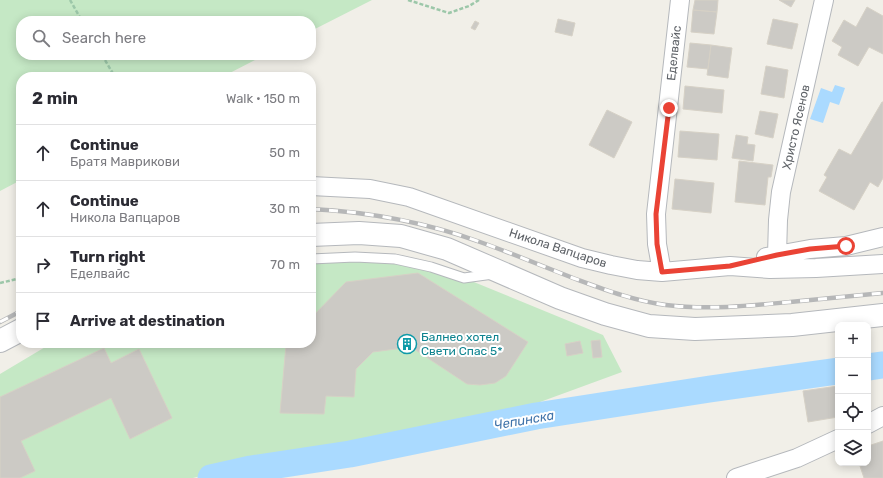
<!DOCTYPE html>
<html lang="en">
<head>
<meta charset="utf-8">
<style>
	:root { --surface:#fff; --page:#f7f7f7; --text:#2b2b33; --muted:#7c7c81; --line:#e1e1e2 }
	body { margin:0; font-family:Rubik,sans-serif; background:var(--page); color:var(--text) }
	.controls { position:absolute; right:12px; bottom:12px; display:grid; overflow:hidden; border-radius:8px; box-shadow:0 2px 10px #0003 }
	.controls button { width:36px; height:36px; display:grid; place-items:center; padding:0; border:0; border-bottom:1px solid var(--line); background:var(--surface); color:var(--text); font:20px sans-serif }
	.stop { position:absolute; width:12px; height:12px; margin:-9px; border:3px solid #ea4335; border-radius:50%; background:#fff }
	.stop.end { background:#ea4335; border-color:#fff; box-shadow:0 1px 4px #0008 }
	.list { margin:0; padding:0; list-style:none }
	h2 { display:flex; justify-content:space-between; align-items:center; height:52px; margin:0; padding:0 16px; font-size:17px }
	h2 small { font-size:13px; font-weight:400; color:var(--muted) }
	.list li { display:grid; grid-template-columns:26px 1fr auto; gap:12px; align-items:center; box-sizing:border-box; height:56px; padding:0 16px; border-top:1px solid var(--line) }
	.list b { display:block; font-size:15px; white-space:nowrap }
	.list p { margin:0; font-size:13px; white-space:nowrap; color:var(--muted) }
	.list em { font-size:13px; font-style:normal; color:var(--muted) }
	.icon { flex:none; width:22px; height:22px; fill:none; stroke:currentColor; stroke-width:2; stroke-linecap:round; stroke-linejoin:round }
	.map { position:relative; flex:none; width:883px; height:478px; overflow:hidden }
	.search { position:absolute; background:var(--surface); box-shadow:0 2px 10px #0003; left:16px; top:16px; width:300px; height:44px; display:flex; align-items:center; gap:10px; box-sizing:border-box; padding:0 14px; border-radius:16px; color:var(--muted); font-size:15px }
	.panel { position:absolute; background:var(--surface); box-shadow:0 2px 10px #0003; left:16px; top:72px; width:300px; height:276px; border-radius:16px }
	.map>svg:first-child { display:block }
	.green { fill:#c5e8c5 }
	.water { fill:#aadaff }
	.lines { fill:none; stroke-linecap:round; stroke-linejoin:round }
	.river { stroke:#aadaff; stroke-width:27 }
	.building { fill:#cccac5; stroke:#d6d1c6 }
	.service-casing { stroke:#b5b8bc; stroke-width:11 }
	.minor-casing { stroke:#b5b8bc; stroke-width:20 }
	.tertiary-casing { stroke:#b5b8bc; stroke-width:24 }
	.path { stroke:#9cc7a9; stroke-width:2.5; stroke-dasharray:4 2; stroke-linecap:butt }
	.service { stroke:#fff; stroke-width:9 }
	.minor { stroke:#fff; stroke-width:18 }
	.tertiary { stroke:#fff; stroke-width:22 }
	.rail-casing { stroke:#b6b7b8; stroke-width:4.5 }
	.rail { stroke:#fff; stroke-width:3; stroke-dasharray:9; stroke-linecap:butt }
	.route { stroke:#ea4335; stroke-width:5 }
	.labels { text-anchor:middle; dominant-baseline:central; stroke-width:4; stroke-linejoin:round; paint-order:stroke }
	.street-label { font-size:12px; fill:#5f6368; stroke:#fff }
	.culture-label { font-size:12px; fill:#0d838f; stroke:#fff; text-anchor:start }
	.water-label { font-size:13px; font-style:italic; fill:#4174aa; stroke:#fff }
</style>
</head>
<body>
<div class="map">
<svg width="883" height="478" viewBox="0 0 883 478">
	<rect width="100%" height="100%" fill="#f1efe8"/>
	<path class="green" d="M0 0H372L311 31V21H21V55H265L222 77H21V180L0 191Z
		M311 259H395L464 278 603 335 622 372 499 417 310 456 250 464 193 478H0V374L52 343H311Z"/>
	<path class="water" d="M835 85 845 88 839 105 830 102 823 123 810 119 821 88 832 92Z"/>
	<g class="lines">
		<path class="river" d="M868 367 883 365
			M211 478 251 469 350 454 536 416 710 389 838 371"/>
	</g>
	<path class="building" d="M695 0H718L717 12 693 10Z
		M779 0H795L791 7Z
		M867 7 883 16V54L869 47 858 66 838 55 842 47 832 41 844 20 856 27Z
		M693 10 717 12 714 34 691 32Z
		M558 19 575 23 572 36 555 32Z
		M773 19 798 24 792 49 767 44Z
		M475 21 479 23 475 30 471 28Z
		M690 43 711 45 708 69 687 67Z
		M711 45 732 48 728 78 707 75Z
		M766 66 788 70 784 98 761 94Z
		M685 86 724 90 722 113 683 109Z
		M882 102H883V178L878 187 870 182 854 210 819 191 827 177 824 175 839 149 851 155Z
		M607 110 632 122 614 158 589 145Z
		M760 111 778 114 773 138 755 134Z
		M680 131 719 134 717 160 678 157Z
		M736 135 748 137 747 144 755 145 753 161 732 158Z
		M739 161 773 165 771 177H768L765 205 735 202Z
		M675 179 714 183 711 213 672 209Z
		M418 273 528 342 506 376 495 383 480 385 467 384 411 347 373 352 356 369 354 397 326 396 324 414 280 413 286 345 287 343H311V318L346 282Z
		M600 340 602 357 593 358 591 341Z
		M580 341 583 353 567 356 565 344Z
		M104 348 111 363 139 349 172 418 130 439 111 398 21 441 35 471 20 478H0V397Z
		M838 386V417L808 422 803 391Z
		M883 441V478H864L859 463H868V446Z"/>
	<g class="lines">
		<g class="service-casing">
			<path id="service" d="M311 259 355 257 395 259 431 267 464 278 493 274"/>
		</g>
		<g class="minor-casing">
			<path id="minor" d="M311 186 370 189 409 197 582 258 611 265 637 270 662 272 730 266 770 269 816 268 883 264
				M777 255 778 220 781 192 824 0
				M766 257 810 249 846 246 883 237
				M662 272 657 244 656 214 680 0
				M868 424 883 416
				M736 478 797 458 838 439"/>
		</g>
		<g class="tertiary-casing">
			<path id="tertiary" d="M311 235 359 233 401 236 447 249 560 298 605 314 649 326 695 329 792 325 883 315
				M0 341 21 330"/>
		</g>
		<path class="path" d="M70 0 82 21
			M408 0 449 13 469 6 479 0
			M102 55 115 77
			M0 283 21 278"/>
		<use href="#service" class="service"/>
		<use href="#minor" class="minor"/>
		<use href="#tertiary" class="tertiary"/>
		<g class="rail-casing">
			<path id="rail" d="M311 209C369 212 425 222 480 242 511 253 542 266 573 278 603 289 634 301 666 305 707 310 748 306 790 302 821 299 852 296 883 293
				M0 322 21 311"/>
		</g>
		<use href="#rail" class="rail"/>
	</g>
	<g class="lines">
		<path class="route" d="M669 108 656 214 657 244 662 272 730 266 777 255 810 249 846 246"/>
	</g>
	<defs>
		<g id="building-ring" transform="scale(1)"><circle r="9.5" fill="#fff" stroke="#0f9aa8" stroke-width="1.5"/><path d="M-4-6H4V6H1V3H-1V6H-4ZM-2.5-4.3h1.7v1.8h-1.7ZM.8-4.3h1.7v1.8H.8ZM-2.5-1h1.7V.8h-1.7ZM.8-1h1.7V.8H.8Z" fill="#0f9aa8"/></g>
	</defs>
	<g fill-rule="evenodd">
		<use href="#building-ring" x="407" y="344"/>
	</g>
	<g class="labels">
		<g class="street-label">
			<text transform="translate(674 53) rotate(-84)">Еделвайс</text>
			<text transform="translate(796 127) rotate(-77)">Христо Ясенов</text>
			<text transform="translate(558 248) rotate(18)">Никола Вапцаров</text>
		</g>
		<g class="culture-label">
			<text x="421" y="337">Балнео хотел<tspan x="421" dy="14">Свети Спас 5*</tspan></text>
		</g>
		<g class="water-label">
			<text transform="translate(524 420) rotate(-10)">Чепинска</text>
		</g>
	</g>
</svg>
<div class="controls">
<button>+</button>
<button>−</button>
<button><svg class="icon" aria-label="locate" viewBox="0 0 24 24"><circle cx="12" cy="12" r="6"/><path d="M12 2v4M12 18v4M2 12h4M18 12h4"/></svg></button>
<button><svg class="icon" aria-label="layers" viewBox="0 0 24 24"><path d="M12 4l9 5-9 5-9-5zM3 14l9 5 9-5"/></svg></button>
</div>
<div class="stop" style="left:846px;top:246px"></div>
<div class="stop end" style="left:669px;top:108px"></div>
<div class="search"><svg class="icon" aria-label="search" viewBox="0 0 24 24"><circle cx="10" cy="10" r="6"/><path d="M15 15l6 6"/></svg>Search here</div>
<section class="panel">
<h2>2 min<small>Walk · 150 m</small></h2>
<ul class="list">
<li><svg class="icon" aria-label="ahead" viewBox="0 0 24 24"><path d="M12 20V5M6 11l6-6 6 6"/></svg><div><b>Continue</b><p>Братя Маврикови</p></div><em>50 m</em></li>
<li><svg class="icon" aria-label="ahead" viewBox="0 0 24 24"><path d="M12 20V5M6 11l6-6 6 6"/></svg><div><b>Continue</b><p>Никола Вапцаров</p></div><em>30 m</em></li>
<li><svg class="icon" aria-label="right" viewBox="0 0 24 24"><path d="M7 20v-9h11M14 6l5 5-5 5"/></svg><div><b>Turn right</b><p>Еделвайс</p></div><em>70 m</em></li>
<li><svg class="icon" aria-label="arrive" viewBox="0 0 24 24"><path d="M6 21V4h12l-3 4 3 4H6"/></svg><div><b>Arrive at destination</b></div></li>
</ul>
</section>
</div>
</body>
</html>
